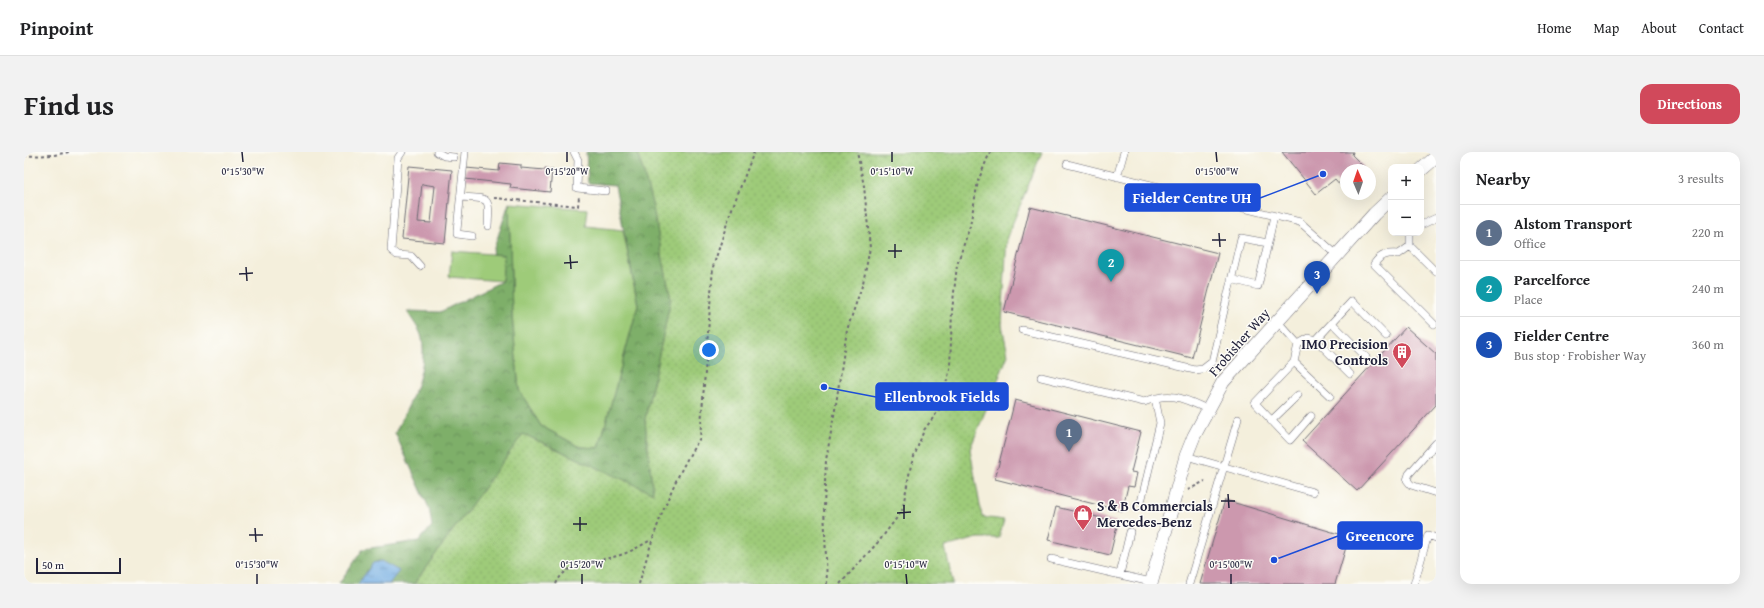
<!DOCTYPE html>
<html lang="en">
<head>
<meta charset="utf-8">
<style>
	:root { --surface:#fff; --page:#f2f2f2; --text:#202124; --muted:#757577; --line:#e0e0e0; --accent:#d1495b }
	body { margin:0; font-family:"Gentium Book Plus",serif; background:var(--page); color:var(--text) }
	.controls { position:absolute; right:12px; top:12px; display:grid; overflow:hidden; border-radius:8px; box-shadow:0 4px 16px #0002 }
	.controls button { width:36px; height:36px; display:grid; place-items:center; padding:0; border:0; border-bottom:1px solid var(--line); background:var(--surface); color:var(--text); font:20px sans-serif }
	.compass { position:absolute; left:1316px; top:12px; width:36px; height:36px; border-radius:50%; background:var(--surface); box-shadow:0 4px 16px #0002; rotate:358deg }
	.scale { position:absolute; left:12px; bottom:10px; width:85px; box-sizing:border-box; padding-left:4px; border:2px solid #22223b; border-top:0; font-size:11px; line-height:14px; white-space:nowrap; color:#22223b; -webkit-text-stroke:3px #fdfcf7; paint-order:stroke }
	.you { position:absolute; left:685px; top:198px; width:14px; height:14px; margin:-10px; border:3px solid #fff; border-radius:50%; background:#1a73e8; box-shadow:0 0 0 6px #1a73e833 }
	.badge { display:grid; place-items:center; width:26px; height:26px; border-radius:50%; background:var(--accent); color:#fff; font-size:13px; font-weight:700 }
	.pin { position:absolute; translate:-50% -33px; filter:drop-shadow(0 1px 2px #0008) }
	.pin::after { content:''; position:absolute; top:21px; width:14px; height:12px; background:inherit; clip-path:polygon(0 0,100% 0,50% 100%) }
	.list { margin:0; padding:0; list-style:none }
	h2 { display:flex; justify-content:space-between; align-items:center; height:52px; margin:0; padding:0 16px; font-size:17px }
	h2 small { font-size:13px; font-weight:400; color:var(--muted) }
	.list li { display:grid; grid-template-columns:26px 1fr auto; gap:12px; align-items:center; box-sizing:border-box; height:56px; padding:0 16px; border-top:1px solid var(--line) }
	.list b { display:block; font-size:15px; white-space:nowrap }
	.list p { margin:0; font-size:13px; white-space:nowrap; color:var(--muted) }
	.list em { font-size:13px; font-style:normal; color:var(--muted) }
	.map { position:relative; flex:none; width:1412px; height:432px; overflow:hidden; border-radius:12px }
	header { display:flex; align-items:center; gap:24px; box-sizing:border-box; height:56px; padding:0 20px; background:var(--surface); border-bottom:1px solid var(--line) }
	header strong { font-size:19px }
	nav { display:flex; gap:22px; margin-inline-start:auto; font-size:14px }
	.intro { display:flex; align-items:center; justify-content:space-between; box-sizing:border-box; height:96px; padding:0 24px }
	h1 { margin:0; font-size:28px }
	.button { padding:10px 18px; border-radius:12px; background:var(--accent); color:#fff; font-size:14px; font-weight:700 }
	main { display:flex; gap:24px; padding:0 24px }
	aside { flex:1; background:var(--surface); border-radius:12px; box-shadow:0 4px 16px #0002 }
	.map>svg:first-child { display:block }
	.grass { fill:#9ecb79; stroke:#60765a }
	.forest { fill:url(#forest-crowns); stroke:#506852 }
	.park { fill:url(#park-dots); stroke:#60765a }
	.water { fill:url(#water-ripples); stroke:#4a688f }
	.building { fill:#cc98ae; fill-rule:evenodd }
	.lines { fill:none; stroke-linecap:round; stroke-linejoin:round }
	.lane-casing { stroke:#6c6a73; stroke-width:8 }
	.street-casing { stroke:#6c6a73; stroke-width:14 }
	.path { stroke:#6c6a73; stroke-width:2; stroke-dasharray:3 3; stroke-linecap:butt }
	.lane { stroke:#fff; stroke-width:7 }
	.street { stroke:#fff; stroke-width:13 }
	.ticks { fill:none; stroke:#22223b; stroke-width:1.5 }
	.labels { text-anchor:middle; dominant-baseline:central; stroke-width:3; stroke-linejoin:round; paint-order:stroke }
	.street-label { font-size:14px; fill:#22223b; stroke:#fdfcf7 }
	.poi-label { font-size:14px; font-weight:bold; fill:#22223b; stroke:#fdfcf7; text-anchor:end }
	.ticks-label { font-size:10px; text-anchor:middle; fill:#22223b; stroke:#fdfcf7; stroke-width:3; stroke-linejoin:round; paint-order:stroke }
	.leader { fill:none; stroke:#1d4ed8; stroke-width:1.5 }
	.callout-dot { fill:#1d4ed8; stroke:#fdfcf7; stroke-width:1.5 }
	.callout { fill:#1d4ed8; stroke:#1d4ed8; stroke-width:1.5 }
	.callout-label { font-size:15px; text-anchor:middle; font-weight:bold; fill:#fff }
</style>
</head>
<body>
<header>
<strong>Pinpoint</strong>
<nav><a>Home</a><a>Map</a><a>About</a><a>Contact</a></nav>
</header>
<div class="intro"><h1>Find us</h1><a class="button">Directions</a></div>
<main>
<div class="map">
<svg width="1412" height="432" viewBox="0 0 1412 432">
	<defs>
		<pattern id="forest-crowns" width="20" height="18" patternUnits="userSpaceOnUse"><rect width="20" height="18" fill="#7eaf69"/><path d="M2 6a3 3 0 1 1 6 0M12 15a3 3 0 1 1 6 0" fill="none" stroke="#678e58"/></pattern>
		<pattern id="park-dots" width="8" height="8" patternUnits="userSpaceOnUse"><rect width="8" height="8" fill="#9ecb79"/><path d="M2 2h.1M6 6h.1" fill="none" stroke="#88ae6a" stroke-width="1.8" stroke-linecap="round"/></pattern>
		<pattern id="water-ripples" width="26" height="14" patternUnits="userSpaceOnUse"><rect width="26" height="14" fill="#73ade3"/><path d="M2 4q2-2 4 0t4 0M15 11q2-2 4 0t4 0" fill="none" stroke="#5e8cb9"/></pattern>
	</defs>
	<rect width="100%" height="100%" fill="#fdfcf7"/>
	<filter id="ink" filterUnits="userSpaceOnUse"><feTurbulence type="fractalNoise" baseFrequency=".025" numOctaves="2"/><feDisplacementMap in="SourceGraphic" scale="8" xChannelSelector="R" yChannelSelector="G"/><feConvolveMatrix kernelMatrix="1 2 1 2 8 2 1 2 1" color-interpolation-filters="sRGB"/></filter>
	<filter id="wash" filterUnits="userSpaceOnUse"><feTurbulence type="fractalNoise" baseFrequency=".012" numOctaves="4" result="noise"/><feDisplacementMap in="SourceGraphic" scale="16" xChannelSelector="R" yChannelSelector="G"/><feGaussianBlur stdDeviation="0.9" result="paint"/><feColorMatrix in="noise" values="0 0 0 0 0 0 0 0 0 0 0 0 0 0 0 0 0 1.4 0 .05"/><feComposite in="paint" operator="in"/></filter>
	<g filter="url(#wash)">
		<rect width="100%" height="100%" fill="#f4efdc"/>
		<path class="grass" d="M485 51 564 57 562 74 599 78 614 153 575 296 556 295 517 274 495 238 488 164Z
			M428 99 480 103 478 129 425 125Z"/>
		<path class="forest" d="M562 0H614L628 51 647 147 621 268 629 341 499 282 390 432H315L339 397 395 389 408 374 405 356 371 281C385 252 404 221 398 186 396 177 387 167 383 159L416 160 478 129 480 103 468 102 485 51 488 164 495 238 517 274 556 295 575 296 614 153 591 33 564 31Z"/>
		<path class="park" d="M614 0H1018L983 85 978 173 984 203 946 297 958 365 980 368 975 386H954L921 395 929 432H390L499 282 629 341 621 268 647 147 628 51Z"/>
		<path class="water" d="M357 409 375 419 365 432H334L349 411Z"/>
		<g id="blocks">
			<path class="building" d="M1258 0H1329L1328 3 1340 15 1337 18H1322V30L1317 34 1311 27 1292 42Z
				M476 11 497 13V16L521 18V16L528 17 526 40 486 36 487 32 441 27 442 16 475 19Z
				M385 14 428 18 421 91 378 87ZM398 32 411 34 407 71 394 70Z
				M1006 55 1194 101 1168 206 980 160Z
				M1382 175 1412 202V253L1333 339 1278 289Z
				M991 248 1117 280 1107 320 1113 321 1110 335 1104 334 1098 359 971 327Z
				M1201 348 1325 385 1311 432H1176Z
				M1032 355 1094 370 1086 403 1024 388Z"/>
		</g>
	</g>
	<g filter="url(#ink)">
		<use href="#blocks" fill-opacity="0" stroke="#6c6a73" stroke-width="1"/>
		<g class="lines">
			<g class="lane-casing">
				<path id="lane" d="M378 0 374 6 367 98 373 103 387 104 396 114
					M413 0 420 4 430 5
					M441 0 433 78V82L448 84
					M550 0 554 8 553 36 582 39
					M1043 12 1276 70 1313 103
					M1093 25 1100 0
					M436 45C465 47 466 43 464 74
					M1397 73 1412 66
					M1386 81V94L1412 120
					M1244 91 1250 64
					M1386 94 1375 102C1364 101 1357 102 1350 112L1410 172
					M1254 170 1274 192
					M1308 171 1342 205
					M998 178 1171 218 1179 217 1188 210 1217 86 1244 91 1234 134 1207 127
					M1292 188 1328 149 1362 184
					M1270 210 1306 244
					M1017 225 1120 250C1147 239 1159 246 1183 257
					M1287 264 1266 288 1231 251 1270 210 1274 192 1285 186 1292 188 1326 222
					M1247 269 1274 243
					M1412 291 1385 322 1383 328 1387 333 1412 341
					M1162 304 1289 340
					M1117 350 1136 271 1131 246
					M1027 407 1127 430
					M1096 422 1106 380
					M1165 432 1214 267
					M1390 432 1404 383 1412 386"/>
			</g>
			<g class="street-casing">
				<path id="street" d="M1397 18 1412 5
					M1127 432 1162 304 1170 284 1199 230 1350 62 1367 46"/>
			</g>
			<path class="path" d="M0 4 30 3 45 0
				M470 46 554 54 555 45
				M1164 338 1181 329
				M532 432C542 409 572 410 593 404 605 401 616 394 627 388
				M615 432C629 382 647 330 676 286L689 115 706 62 730 0
				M803 432 800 355 802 308 812 252 823 178 839 131 846 96 840 34 833 0
				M816 432 856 388 878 359 887 313 900 278 915 258 926 217 928 159 933 113 946 74 954 29 966 0"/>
			<use href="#lane" class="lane"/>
			<use href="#street" class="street"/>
		</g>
	</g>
	<path class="ticks" d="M218 0 219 10M543 0V10M868 0V10M1192 0 1193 10M1195 81 1196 95M1188 88H1202M871 92V106M864 99H878M546 103 547 117M540 111 554 110M222 115 223 129M215 122 229 121M1204 342 1205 356M1197 349H1211M880 353V367M873 361 887 360M556 365V379M549 372H563M231 376 232 390M225 383H239M233 422V432M558 422V432M882 422 883 432M1207 422V432"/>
	<defs>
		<g id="building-pin" transform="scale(1)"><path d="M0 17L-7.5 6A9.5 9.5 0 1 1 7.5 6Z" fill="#d1495b" stroke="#fdfcf7"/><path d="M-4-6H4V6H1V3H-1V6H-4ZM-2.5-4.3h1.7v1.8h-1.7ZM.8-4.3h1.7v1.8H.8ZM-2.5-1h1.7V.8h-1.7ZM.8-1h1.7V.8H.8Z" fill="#fff"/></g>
		<g id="shop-pin" transform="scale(1)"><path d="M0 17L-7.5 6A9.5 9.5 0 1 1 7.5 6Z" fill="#d1495b" stroke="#fdfcf7"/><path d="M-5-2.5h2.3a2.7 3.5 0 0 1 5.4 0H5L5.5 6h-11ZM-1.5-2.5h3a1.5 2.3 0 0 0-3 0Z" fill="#fff"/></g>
	</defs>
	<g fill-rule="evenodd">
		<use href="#building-pin" x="1378" y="200"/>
		<use href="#shop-pin" x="1059" y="362"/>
	</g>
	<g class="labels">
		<g class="street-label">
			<text transform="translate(1215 190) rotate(-49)">Frobisher Way</text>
		</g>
		<g class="poi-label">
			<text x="1364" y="192">IMO Precision<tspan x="1364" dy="16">Controls</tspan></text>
			<text x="1073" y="354" text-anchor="start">S &amp; B Commercials<tspan x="1073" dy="16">Mercedes-Benz</tspan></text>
		</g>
	</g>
	<g class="ticks-label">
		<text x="219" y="23">0°15'30"W</text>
		<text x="543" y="23">0°15'20"W</text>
		<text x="868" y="23">0°15'10"W</text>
		<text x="1193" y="23">0°15'00"W</text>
		<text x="233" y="416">0°15'30"W</text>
		<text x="558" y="416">0°15'20"W</text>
		<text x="882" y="416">0°15'10"W</text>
		<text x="1207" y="416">0°15'00"W</text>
	</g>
	<path class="leader" d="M1299 22L1236 46M800 235L852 245M1250 408L1314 384"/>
	<g class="callout-dot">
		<circle cx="1299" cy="22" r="4"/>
		<circle cx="800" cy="235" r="4"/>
		<circle cx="1250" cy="408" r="4"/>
	</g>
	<g class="callout">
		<rect x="1101" y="32" width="135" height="27" rx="4"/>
		<rect x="852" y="231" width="132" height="27" rx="4"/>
		<rect x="1314" y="370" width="84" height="27" rx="4"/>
	</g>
	<g class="callout-label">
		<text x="1168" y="51">Fielder Centre UH</text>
		<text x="918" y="250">Ellenbrook Fields</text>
		<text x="1356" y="389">Greencore</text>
	</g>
</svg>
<div class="controls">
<button>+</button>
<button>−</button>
</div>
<svg class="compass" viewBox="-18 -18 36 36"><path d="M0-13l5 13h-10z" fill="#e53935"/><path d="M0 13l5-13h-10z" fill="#757577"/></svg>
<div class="scale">50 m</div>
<div class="you"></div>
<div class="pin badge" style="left:1045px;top:300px;background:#5c6f8a">1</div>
<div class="pin badge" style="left:1087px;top:130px;background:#0f9aa8">2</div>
<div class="pin badge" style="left:1293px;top:142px;background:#1a4fb4">3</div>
</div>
<aside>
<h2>Nearby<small>3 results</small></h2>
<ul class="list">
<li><span class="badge" style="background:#5c6f8a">1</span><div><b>Alstom Transport</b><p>Office</p></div><em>220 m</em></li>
<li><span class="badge" style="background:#0f9aa8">2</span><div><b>Parcelforce</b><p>Place</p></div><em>240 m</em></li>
<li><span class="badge" style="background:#1a4fb4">3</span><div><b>Fielder Centre</b><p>Bus stop · Frobisher Way</p></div><em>360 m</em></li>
</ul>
</aside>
</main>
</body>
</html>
